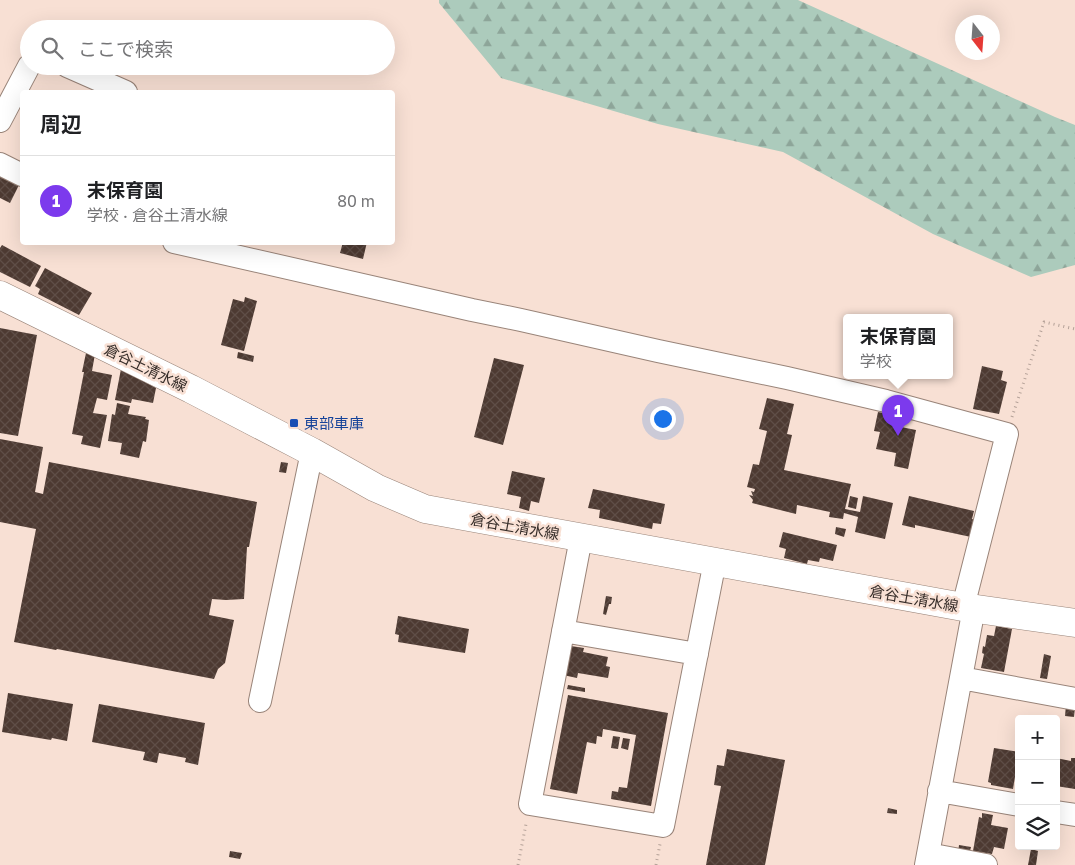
<!DOCTYPE html>
<html lang="ja">
<head>
<meta charset="utf-8">
<style>
	:root { --surface:#fff; --page:#f2f2f2; --text:#202124; --muted:#757577; --line:#e0e0e0; --accent:#7c3aed }
	body { margin:0; font-family:"Golos Text","Noto Sans JP",sans-serif; background:var(--page); color:var(--text) }
	.controls { position:absolute; right:15px; bottom:15px; display:grid; overflow:hidden; border-radius:5px; box-shadow:0 5px 20px #0002 }
	.controls button { width:45px; height:45px; display:grid; place-items:center; padding:0; border:0; border-bottom:1px solid var(--line); background:var(--surface); color:var(--text); font:25px sans-serif }
	.compass { position:absolute; left:955px; top:15px; width:45px; height:45px; border-radius:50%; background:var(--surface); box-shadow:0 5px 20px #0002; rotate:163deg }
	.you { position:absolute; left:662px; top:418px; width:18px; height:18px; margin:-12px; border:4px solid #fff; border-radius:50%; background:#1a73e8; box-shadow:0 0 0 8px #1a73e833 }
	.badge { display:grid; place-items:center; width:32px; height:32px; border-radius:50%; background:var(--accent); color:#fff; font-size:16px; font-weight:700 }
	.pin { position:absolute; translate:-50% -41px; filter:drop-shadow(0 1px 2px #0008) }
	.pin::after { content:''; position:absolute; top:26px; width:18px; height:15px; background:inherit; clip-path:polygon(0 0,100% 0,50% 100%) }
	.popup { position:absolute; left:843px; top:314px; width:110px; height:65px; box-sizing:border-box; display:grid; place-content:center; border-radius:5px; background:var(--surface); filter:drop-shadow(0 1px 4px #0005); font-size:16px; white-space:nowrap; color:var(--muted) }
	.popup b { font-size:19px; color:var(--text) }
	.popup::after { content:''; position:absolute; left:50%; top:100%; margin-left:-10px; border:10px solid transparent; border-top-color:var(--surface) }
	.list { margin:0; padding:0; list-style:none }
	h2 { display:flex; justify-content:space-between; align-items:center; height:65px; margin:0; padding:0 20px; font-size:21px }
	h2 small { font-size:16px; font-weight:400; color:var(--muted) }
	.list li { display:grid; grid-template-columns:32px 1fr auto; gap:15px; align-items:center; box-sizing:border-box; height:90px; padding:0 20px; border-top:1px solid var(--line) }
	.list b { display:block; font-size:19px; white-space:nowrap }
	.list p { margin:0; font-size:16px; white-space:nowrap; color:var(--muted) }
	.list em { font-size:16px; font-style:normal; color:var(--muted) }
	.icon { flex:none; width:28px; height:28px; fill:none; stroke:currentColor; stroke-width:2; stroke-linecap:round; stroke-linejoin:round }
	.map { position:relative; flex:none; width:1075px; height:865px; overflow:hidden }
	.search { position:absolute; background:var(--surface); box-shadow:0 5px 20px #0002; left:20px; top:20px; width:375px; height:55px; display:flex; align-items:center; gap:12px; box-sizing:border-box; padding:0 18px; border-radius:28px; color:var(--muted); font-size:19px }
	.panel { position:absolute; background:var(--surface); box-shadow:0 5px 20px #0002; left:20px; top:90px; width:375px; height:155px; border-radius:5px }
	.map>svg:first-child { display:block }
	.forest { fill:url(#forest-firs) }
	.building { fill:url(#building-cross-hatch) }
	.lines { fill:none; stroke-linecap:round; stroke-linejoin:round }
	.minor-casing { stroke:#998479; stroke-width:24 }
	.major-casing { stroke:#998479; stroke-width:29 }
	.path { stroke:#b4a198; stroke-width:3; stroke-dasharray:1 4; stroke-linecap:butt }
	.minor { stroke:#fff; stroke-width:22 }
	.major { stroke:#fff; stroke-width:28 }
	.transit-dot { fill:#1a4fb4; stroke:#f8e0d4; stroke-width:2 }
	.labels { text-anchor:middle; dominant-baseline:central; stroke-width:5; stroke-linejoin:round; paint-order:stroke }
	.street-label { font-size:15px; fill:#362d29; stroke:#f8e0d4 }
	.transit-label { font-size:15px; fill:#164399; stroke:#f8e0d4; text-anchor:start }
</style>
</head>
<body>
<div class="map">
<svg width="1075" height="865" viewBox="0 0 1075 865">
	<defs>
		<pattern id="forest-firs" width="22" height="20" patternUnits="userSpaceOnUse" patternTransform="scale(1.25)"><rect width="22" height="20" fill="#accbbc"/><path d="M5 1l3.5 6h-7zM16 11l3.5 6h-7z" fill="#8da599"/></pattern>
		<pattern id="building-cross-hatch" width="8" height="8" patternUnits="userSpaceOnUse" patternTransform="scale(1.25)"><rect width="8" height="8" fill="#4d3a32"/><path d="M0 0l8 8M0 8l8-8" fill="none" stroke="#5f4e47"/></pattern>
	</defs>
	<rect width="100%" height="100%" fill="#f8e0d4"/>
	<path class="forest" d="M439 0H798L1055 117 1075 125V265L1031 277 933 234 783 152 658 124 501 78 439 3Z"/>
	<path class="building" d="M0 172 20 183 10 203 0 198Z
		M343 242H367L363 259 340 253Z
		M2 245 41 266 30 287 0 272V248Z
		M45 268 92 293 79 315 38 294 40 289 35 286Z
		M245 297 257 301 244 351 221 345 233 299 244 302Z
		M0 328 37 335 18 436 0 433Z
		M238 352 254 356 253 362 237 358Z
		M86 353 95 354 92 371 112 375 107 400 97 398 93 413 107 415 100 448 81 444 83 436 72 434 84 372H82Z
		M494 358 524 365 503 445 474 437Z
		M982 366 1003 371 1001 380 1007 382 999 414 973 409Z
		M121 369 156 388 153 403 132 399 131 403 115 400Z
		M767 398 794 404 787 434 792 435 784 470 851 484 845 509 860 512 863 496 893 503 885 539 855 532 858 517 844 513 843 519 829 517 830 512 797 505 796 514 752 503 753 500 749 495 753 496 751 491 754 492 755 489 747 487 753 464 759 465 767 431 759 429Z
		M117 403 130 406 128 414 146 417 145 419 149 420 146 442 143 441 139 458 120 454 122 443 108 441 112 414 115 415Z
		M878 412 898 416V419L902 420 901 427 916 430 908 469 894 466 896 453 876 449 880 432 874 431Z
		M0 439 43 447 35 492 43 494 49 462 257 502 249 547H247L244 599 226 600 212 599 209 615 234 620 225 663 218 669 214 679 57 649 56 650 14 642 36 529 0 522Z
		M281 462 288 463 286 473 279 472Z
		M512 471 545 478 539 503 531 501 529 511 519 508 521 497 507 494Z
		M593 489 665 504 661 524 653 523 652 529 599 518 600 510 588 508Z
		M850 496 858 498 856 509 848 507Z
		M909 496 974 511 972 519 975 520 971 537 915 525V528L902 525Z
		M836 527 846 529 844 537 835 534Z
		M783 532 837 545 833 561 820 558 819 562 808 560 807 564 784 558 786 549 779 547Z
		M606 596 612 597 611 604H609L606 615 603 614Z
		M398 616 469 629 465 653 398 642 399 635 395 634Z
		M996 626 1012 629 1004 672 981 668 984 654 982 653 983 646 985 647 987 635 994 636Z
		M571 646 584 648 583 652 608 657 606 666 610 667 608 678 578 673 577 678 563 675Z
		M1044 654 1051 656 1047 679 1040 678Z
		M568 685 585 688V692L567 689Z
		M8 693 73 704 67 741 52 738 51 740 2 732Z
		M568 695 668 713 651 806 611 799 612 791 618 792 619 787 627 788 636 735 603 729 602 737 597 736 596 744 587 742 577 794 550 789Z
		M99 704 205 723 198 765 185 762 186 758 159 753 157 763 143 760 145 752 92 742Z
		M1066 705 1075 707 1074 717 1065 716Z
		M613 736 620 737 618 749 611 748Z
		M623 738 630 739 628 750 621 748Z
		M994 748 1019 752 1013 789 991 785V783L988 782Z
		M727 749 785 760 765 865H706L721 786 714 785 717 765 724 766Z
		M1056 758 1071 761V758H1075V789L1056 786Z
		M888 808 897 810V814L887 813Z
		M982 813 993 815 991 825 1008 828 1004 849 994 847 992 854 973 851 979 817 982 818Z
		M959 845 971 847 969 855 958 853Z
		M1031 849 1038 851 1036 865H1028Z
		M230 851 242 853 240 859 229 857Z"/>
	<g class="lines">
		<g class="minor-casing">
			<path id="minor" d="M67 66 126 92H125
				M0 121 29 66
				M0 164 22 175
				M174 242 472 310 521 320 658 351 787 378 886 401 1007 434 963 607
				M581 538 530 804 663 826 715 561
				M563 631 697 654
				M961 678 1075 699
				M260 701 312 452
				M939 791 1019 805
				M1056 812 1075 815
				M928 854 986 865
				M926 865 974 608"/>
		</g>
		<g class="major-casing">
			<path id="major" d="M0 295 191 389 312 452 376 488 425 509 963 607 1075 623"/>
		</g>
		<path class="path" d="M1012 417 1044 322 1075 329
			M518 865 526 824
			M656 865 660 844"/>
		<use href="#minor" class="minor"/>
		<use href="#major" class="major"/>
	</g>
	<rect class="transit-dot" x="289" y="418" width="10" height="10" rx="2.5"/>
	<g class="labels">
		<g class="street-label">
			<text transform="translate(146 367) rotate(26)">倉谷土清水線</text>
			<text transform="translate(515 526) rotate(10)">倉谷土清水線</text>
			<text transform="translate(914 598) rotate(10)">倉谷土清水線</text>
		</g>
		<g class="transit-label">
			<text x="304" y="423">東部車庫</text>
		</g>
	</g>
</svg>
<div class="controls">
<button>+</button>
<button>−</button>
<button><svg class="icon" aria-label="layers" viewBox="0 0 24 24"><path d="M12 4l9 5-9 5-9-5zM3 14l9 5 9-5"/></svg></button>
</div>
<svg class="compass" viewBox="-18 -18 36 36"><path d="M0-13l5 13h-10z" fill="#e53935"/><path d="M0 13l5-13h-10z" fill="#757577"/></svg>
<div class="you"></div>
<div class="pin badge" style="left:898px;top:436px">1</div>
<div class="popup"><b>末保育園</b>学校</div>
<div class="search"><svg class="icon" aria-label="search" viewBox="0 0 24 24"><circle cx="10" cy="10" r="6"/><path d="M15 15l6 6"/></svg>ここで検索</div>
<section class="panel">
<h2>周辺<small></small></h2>
<ul class="list">
<li><span class="badge">1</span><div><b>末保育園</b><p>学校 · 倉谷土清水線</p></div><em>80 m</em></li>
</ul>
</section>
</div>
</body>
</html>
